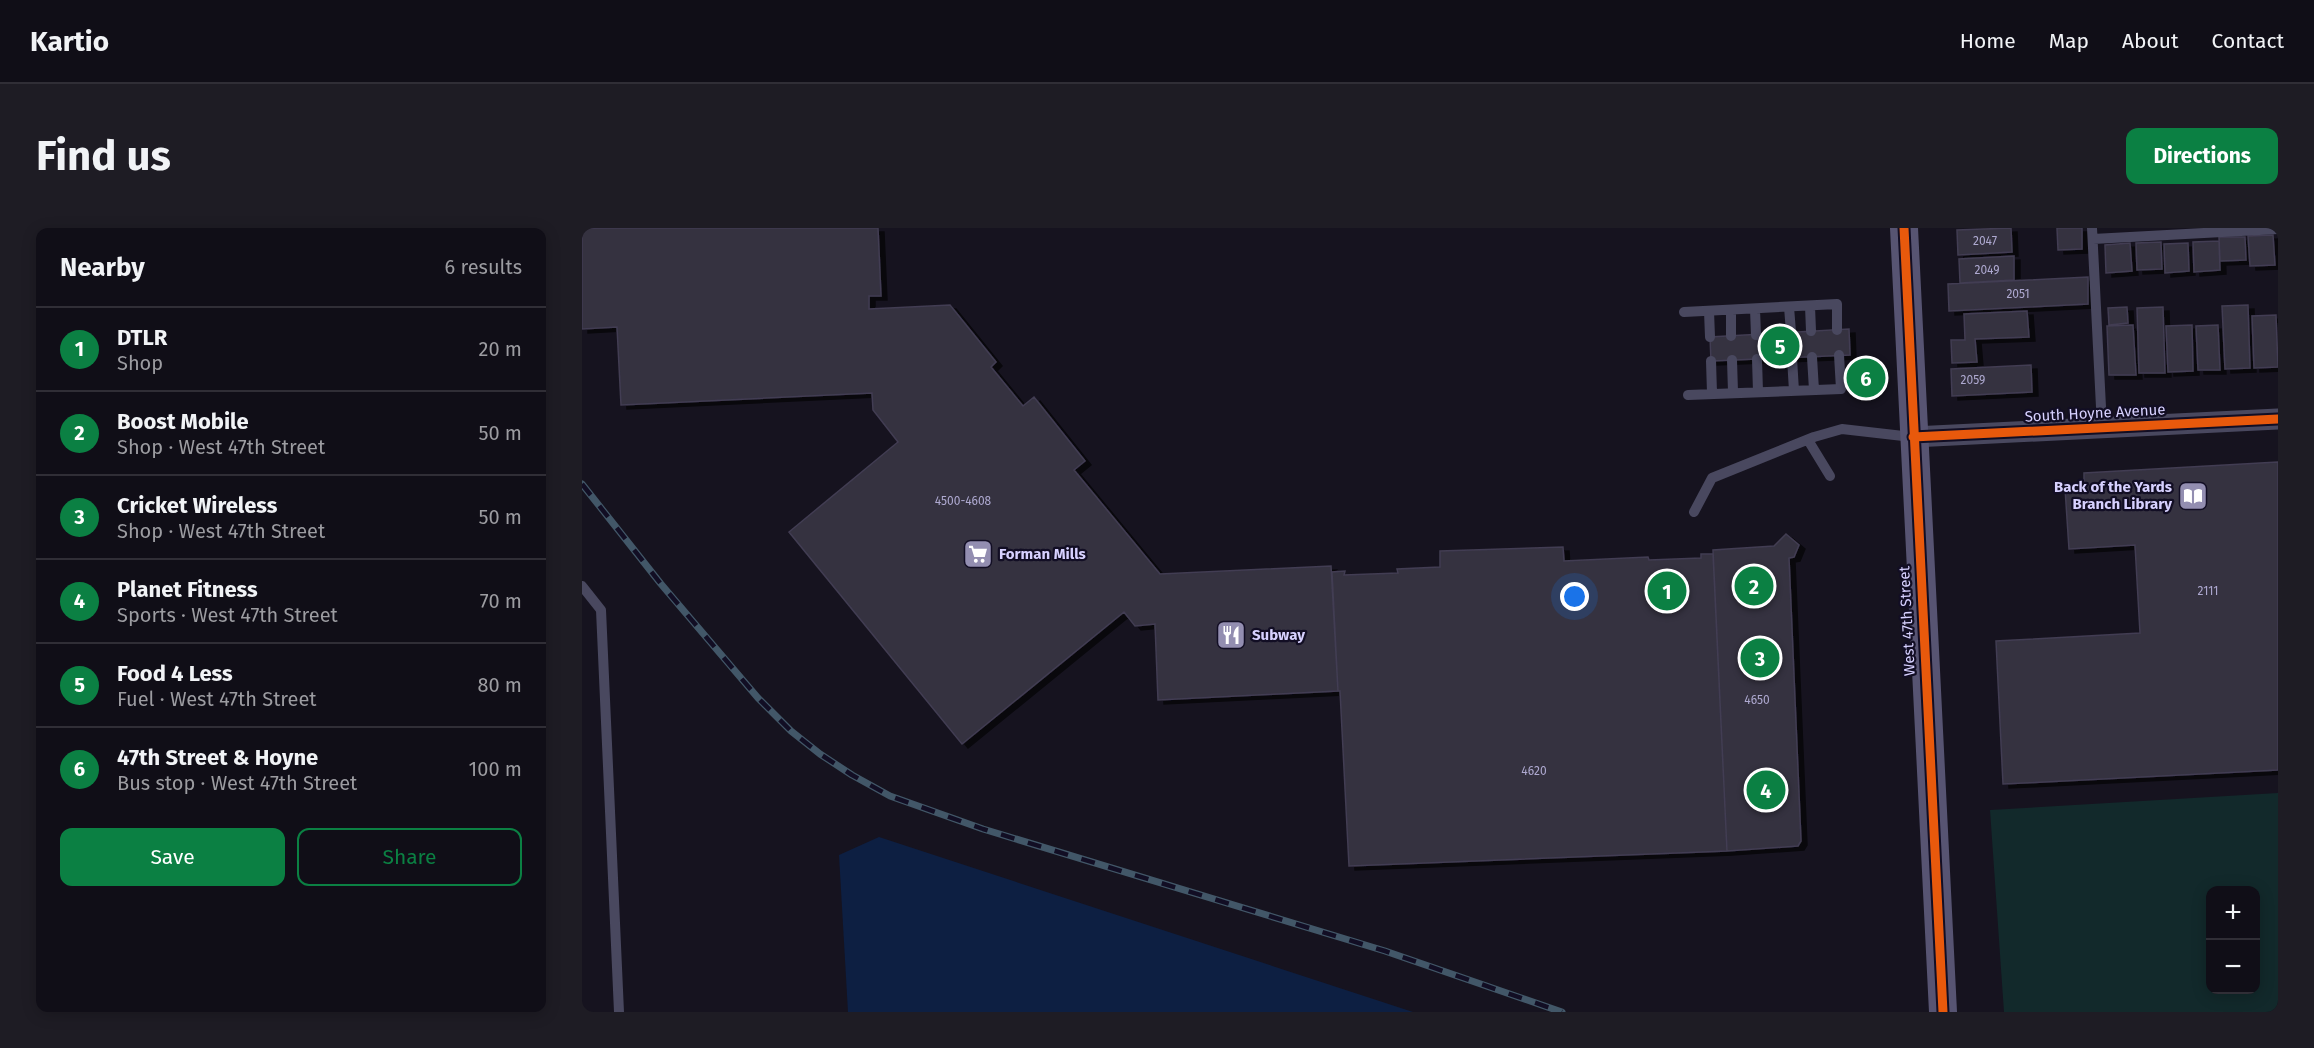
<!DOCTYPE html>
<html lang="en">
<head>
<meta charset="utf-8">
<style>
	:root { --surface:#100e17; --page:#1e1c24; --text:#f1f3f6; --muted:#9c9ca1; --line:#302e36; --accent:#0b8043 }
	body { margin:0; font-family:"Fira Sans",sans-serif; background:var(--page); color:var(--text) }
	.controls { position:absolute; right:18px; bottom:18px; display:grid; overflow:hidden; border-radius:12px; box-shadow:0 3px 15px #0003 }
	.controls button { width:54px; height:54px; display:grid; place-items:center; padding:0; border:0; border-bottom:2px solid var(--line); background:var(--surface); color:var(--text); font:30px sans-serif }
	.you { position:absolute; left:993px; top:369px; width:21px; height:21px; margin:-15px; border:4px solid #fff; border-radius:50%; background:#1a73e8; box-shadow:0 0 0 9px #1a73e833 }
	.badge { display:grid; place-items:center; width:39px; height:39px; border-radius:50%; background:var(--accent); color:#fff; font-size:20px; font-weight:700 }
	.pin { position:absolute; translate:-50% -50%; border:3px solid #fff; box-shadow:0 2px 6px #0006 }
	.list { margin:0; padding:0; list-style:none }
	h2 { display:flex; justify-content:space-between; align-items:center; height:78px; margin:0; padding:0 24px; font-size:26px }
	h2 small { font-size:20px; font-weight:400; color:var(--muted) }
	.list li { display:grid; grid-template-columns:39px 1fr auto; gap:18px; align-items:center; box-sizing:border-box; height:84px; padding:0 24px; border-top:2px solid var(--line) }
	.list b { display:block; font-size:22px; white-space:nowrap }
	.list p { margin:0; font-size:20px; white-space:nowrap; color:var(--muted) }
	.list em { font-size:20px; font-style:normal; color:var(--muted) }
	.actions { display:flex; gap:12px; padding:18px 24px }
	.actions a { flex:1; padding:14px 0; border:2px solid var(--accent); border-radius:12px; text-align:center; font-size:21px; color:var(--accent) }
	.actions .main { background:var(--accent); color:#fff }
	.map { position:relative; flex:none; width:1696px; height:784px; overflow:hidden; border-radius:12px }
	header { display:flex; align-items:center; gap:36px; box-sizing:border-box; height:84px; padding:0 30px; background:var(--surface); border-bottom:2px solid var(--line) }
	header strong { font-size:28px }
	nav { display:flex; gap:33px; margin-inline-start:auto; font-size:21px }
	.intro { display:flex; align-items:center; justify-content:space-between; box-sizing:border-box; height:144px; padding:0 36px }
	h1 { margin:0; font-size:42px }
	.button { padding:15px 27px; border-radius:12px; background:var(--accent); color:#fff; font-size:21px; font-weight:700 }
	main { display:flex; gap:36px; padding:0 36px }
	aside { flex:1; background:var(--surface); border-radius:12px; box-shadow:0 3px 15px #0003 }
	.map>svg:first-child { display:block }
	.green { fill:#12292b; fill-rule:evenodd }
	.water { fill:#0d1f42 }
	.building { fill:#343141; stroke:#423d52; stroke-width:1.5; filter:url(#shadow) }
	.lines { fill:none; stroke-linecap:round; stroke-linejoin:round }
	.service { stroke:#49485f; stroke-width:10 }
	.minor { stroke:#49485f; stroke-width:21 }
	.secondary { stroke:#575472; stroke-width:28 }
	.rail-casing { stroke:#425768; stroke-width:7 }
	.rail { stroke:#120e24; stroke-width:4.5; stroke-dasharray:14; stroke-linecap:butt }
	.cycleway-casing { stroke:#120e24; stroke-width:13 }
	.cycleway { stroke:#e8590c; stroke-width:9 }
	.labels { text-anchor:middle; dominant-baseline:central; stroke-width:4.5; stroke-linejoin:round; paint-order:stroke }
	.number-label { font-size:12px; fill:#aea9d0 }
	.street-label { font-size:15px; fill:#d7d1ff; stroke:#120e24 }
	.poi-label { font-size:15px; font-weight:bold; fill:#d7d1ff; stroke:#120e24; text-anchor:start }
</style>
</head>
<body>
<header>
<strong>Kartio</strong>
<nav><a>Home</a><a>Map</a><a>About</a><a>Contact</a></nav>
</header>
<div class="intro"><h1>Find us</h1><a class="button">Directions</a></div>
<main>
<aside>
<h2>Nearby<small>6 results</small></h2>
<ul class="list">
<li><span class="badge">1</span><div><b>DTLR</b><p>Shop</p></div><em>20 m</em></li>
<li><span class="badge">2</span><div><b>Boost Mobile</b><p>Shop · West 47th Street</p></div><em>50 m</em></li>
<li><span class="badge">3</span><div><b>Cricket Wireless</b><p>Shop · West 47th Street</p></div><em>50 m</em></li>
<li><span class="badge">4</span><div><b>Planet Fitness</b><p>Sports · West 47th Street</p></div><em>70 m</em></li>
<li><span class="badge">5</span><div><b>Food 4 Less</b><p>Fuel · West 47th Street</p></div><em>80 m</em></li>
<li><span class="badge">6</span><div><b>47th Street &amp; Hoyne</b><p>Bus stop · West 47th Street</p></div><em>100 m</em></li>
</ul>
<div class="actions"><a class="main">Save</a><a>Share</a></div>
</aside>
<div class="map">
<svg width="1696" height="784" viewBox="0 0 1696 784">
	<defs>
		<filter id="shadow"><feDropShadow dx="6" dy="4" stdDeviation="0" flood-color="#0009"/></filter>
	</defs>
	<rect width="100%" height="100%" fill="#16131f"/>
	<path class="green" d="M1696 565V784H1422L1408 582ZM1628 662H1674V762H1628Z"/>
	<path class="water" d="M297 609 831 784H266L257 627Z"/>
	<path class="building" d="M0 0H296L299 68H287V81L368 77 414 134 409 139 441 178 452 169 503 233 492 242 578 346 749 338 756 463 576 472 573 396 553 398 542 384 380 516 207 304 316 214 291 182 290 165 39 177 35 99 0 101Z
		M1429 0 1430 24 1376 27 1375 2Z
		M1475 0H1500V21L1476 22Z
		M1691 7 1693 37 1668 38 1666 8Z
		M1637 9H1663L1664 32 1638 33Z
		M1637 13 1638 42 1612 44 1611 14Z
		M1579 14 1580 41 1555 42 1554 15Z
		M1548 15 1550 43 1524 45 1523 17Z
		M1606 15 1607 43 1583 45 1582 16Z
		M1432 28V52L1378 55 1377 31Z
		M1506 49V76L1367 83 1366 56Z
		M1666 77 1668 140 1643 141 1640 78Z
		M1545 79 1546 95 1527 97 1526 80Z
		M1581 79 1583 145H1557L1555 80Z
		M1445 83 1447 109 1393 111 1395 134 1370 135 1369 112H1383L1382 86Z
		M1694 87 1696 139 1672 140 1670 88Z
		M1551 97 1554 147H1527L1525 98Z
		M1610 97 1611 143 1586 144 1584 98Z
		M1636 97 1638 142H1616L1614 98Z
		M1267 101 1268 127 1129 133 1128 109Z
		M1449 137 1450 164 1370 168 1369 141Z
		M1696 234V542L1421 556 1414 413 1558 405 1553 317 1487 321 1483 260 1502 259V245Z
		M1204 306 1217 317 1212 329 1207 330 1219 613 1216 618 1145 623 1131 322 1192 318Z
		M981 319 982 333 1066 329 1067 332 1119 330V326H1131L1145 623 767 638 758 463H756L750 344 763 343 762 347 816 345 815 341 858 339V323Z"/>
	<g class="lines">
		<path class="service" d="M1510 0 1520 199
			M1511 11 1696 1
			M1228 78 1229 103
			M1207 79 1209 104
			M1173 81 1174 107
			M1149 82V108
			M1127 83 1128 109
			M1102 84 1255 76V102
			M1230 129 1232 162
			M1210 130 1212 163
			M1175 131 1176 164
			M1150 132 1151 164
			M1129 133 1130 165
			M1106 167 1259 161 1257 127
			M1226 212 1248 248
			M1112 284 1130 250 1232 209 1260 201 1330 209
			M0 358 19 382 37 784"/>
		<path class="minor" d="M1331 209 1696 191"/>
		<path class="secondary" d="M1322 0 1361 784"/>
		<g class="rail-casing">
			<path id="rail" d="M0 256 79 356 176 470 209 503 238 526 270 547 308 568 401 601 803 723 980 784"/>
		</g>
		<use href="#rail" class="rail"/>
		<g class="cycleway-casing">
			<path id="cycleway" d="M1322 0 1361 784
				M1331 209 1696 191"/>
		</g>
		<use href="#cycleway" class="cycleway"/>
	</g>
	<defs>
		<g id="library-square" transform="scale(1.5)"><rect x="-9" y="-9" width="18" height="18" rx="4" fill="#938eb1" stroke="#120e24"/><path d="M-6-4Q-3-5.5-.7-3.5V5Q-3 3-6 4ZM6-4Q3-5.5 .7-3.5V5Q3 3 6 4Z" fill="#fff"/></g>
		<g id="supermarket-square" transform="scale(1.5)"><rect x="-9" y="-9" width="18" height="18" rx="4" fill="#938eb1" stroke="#120e24"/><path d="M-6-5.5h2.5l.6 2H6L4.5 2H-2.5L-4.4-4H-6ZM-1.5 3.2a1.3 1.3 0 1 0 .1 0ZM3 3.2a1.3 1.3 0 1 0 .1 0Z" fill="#fff"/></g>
		<g id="restaurant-square" transform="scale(1.5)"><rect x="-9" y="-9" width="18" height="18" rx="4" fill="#938eb1" stroke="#120e24"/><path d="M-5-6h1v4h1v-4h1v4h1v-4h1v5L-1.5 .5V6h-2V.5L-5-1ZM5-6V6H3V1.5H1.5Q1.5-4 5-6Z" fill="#fff"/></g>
	</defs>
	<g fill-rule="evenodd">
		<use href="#library-square" x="1611" y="268"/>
		<use href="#supermarket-square" x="396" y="326"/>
		<use href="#restaurant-square" x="649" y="407"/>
	</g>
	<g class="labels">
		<g class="number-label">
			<text x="1403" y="13">2047</text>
			<text x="1405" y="42">2049</text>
			<text x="1436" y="66">2051</text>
			<text x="1391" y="152">2059</text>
			<text x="381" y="273">4500-4608</text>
			<text x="1626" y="363">2111</text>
			<text x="1175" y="472">4650</text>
			<text x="952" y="543">4620</text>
		</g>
		<g class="street-label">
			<text transform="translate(1513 185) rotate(-3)">South Hoyne Avenue</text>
			<text transform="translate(1325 393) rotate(-93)">West 47th Street</text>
		</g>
		<g class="poi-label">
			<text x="1590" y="259" text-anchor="end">Back of the Yards<tspan x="1590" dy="17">Branch Library</tspan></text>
			<text x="417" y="326">Forman Mills</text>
			<text x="670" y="407">Subway</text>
		</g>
	</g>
</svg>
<div class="controls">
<button>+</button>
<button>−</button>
</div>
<div class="you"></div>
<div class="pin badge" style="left:1085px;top:363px">1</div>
<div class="pin badge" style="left:1172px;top:358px">2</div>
<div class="pin badge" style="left:1178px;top:430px">3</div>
<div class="pin badge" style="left:1184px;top:562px">4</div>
<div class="pin badge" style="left:1198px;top:118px">5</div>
<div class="pin badge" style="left:1284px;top:150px">6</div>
</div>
</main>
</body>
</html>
